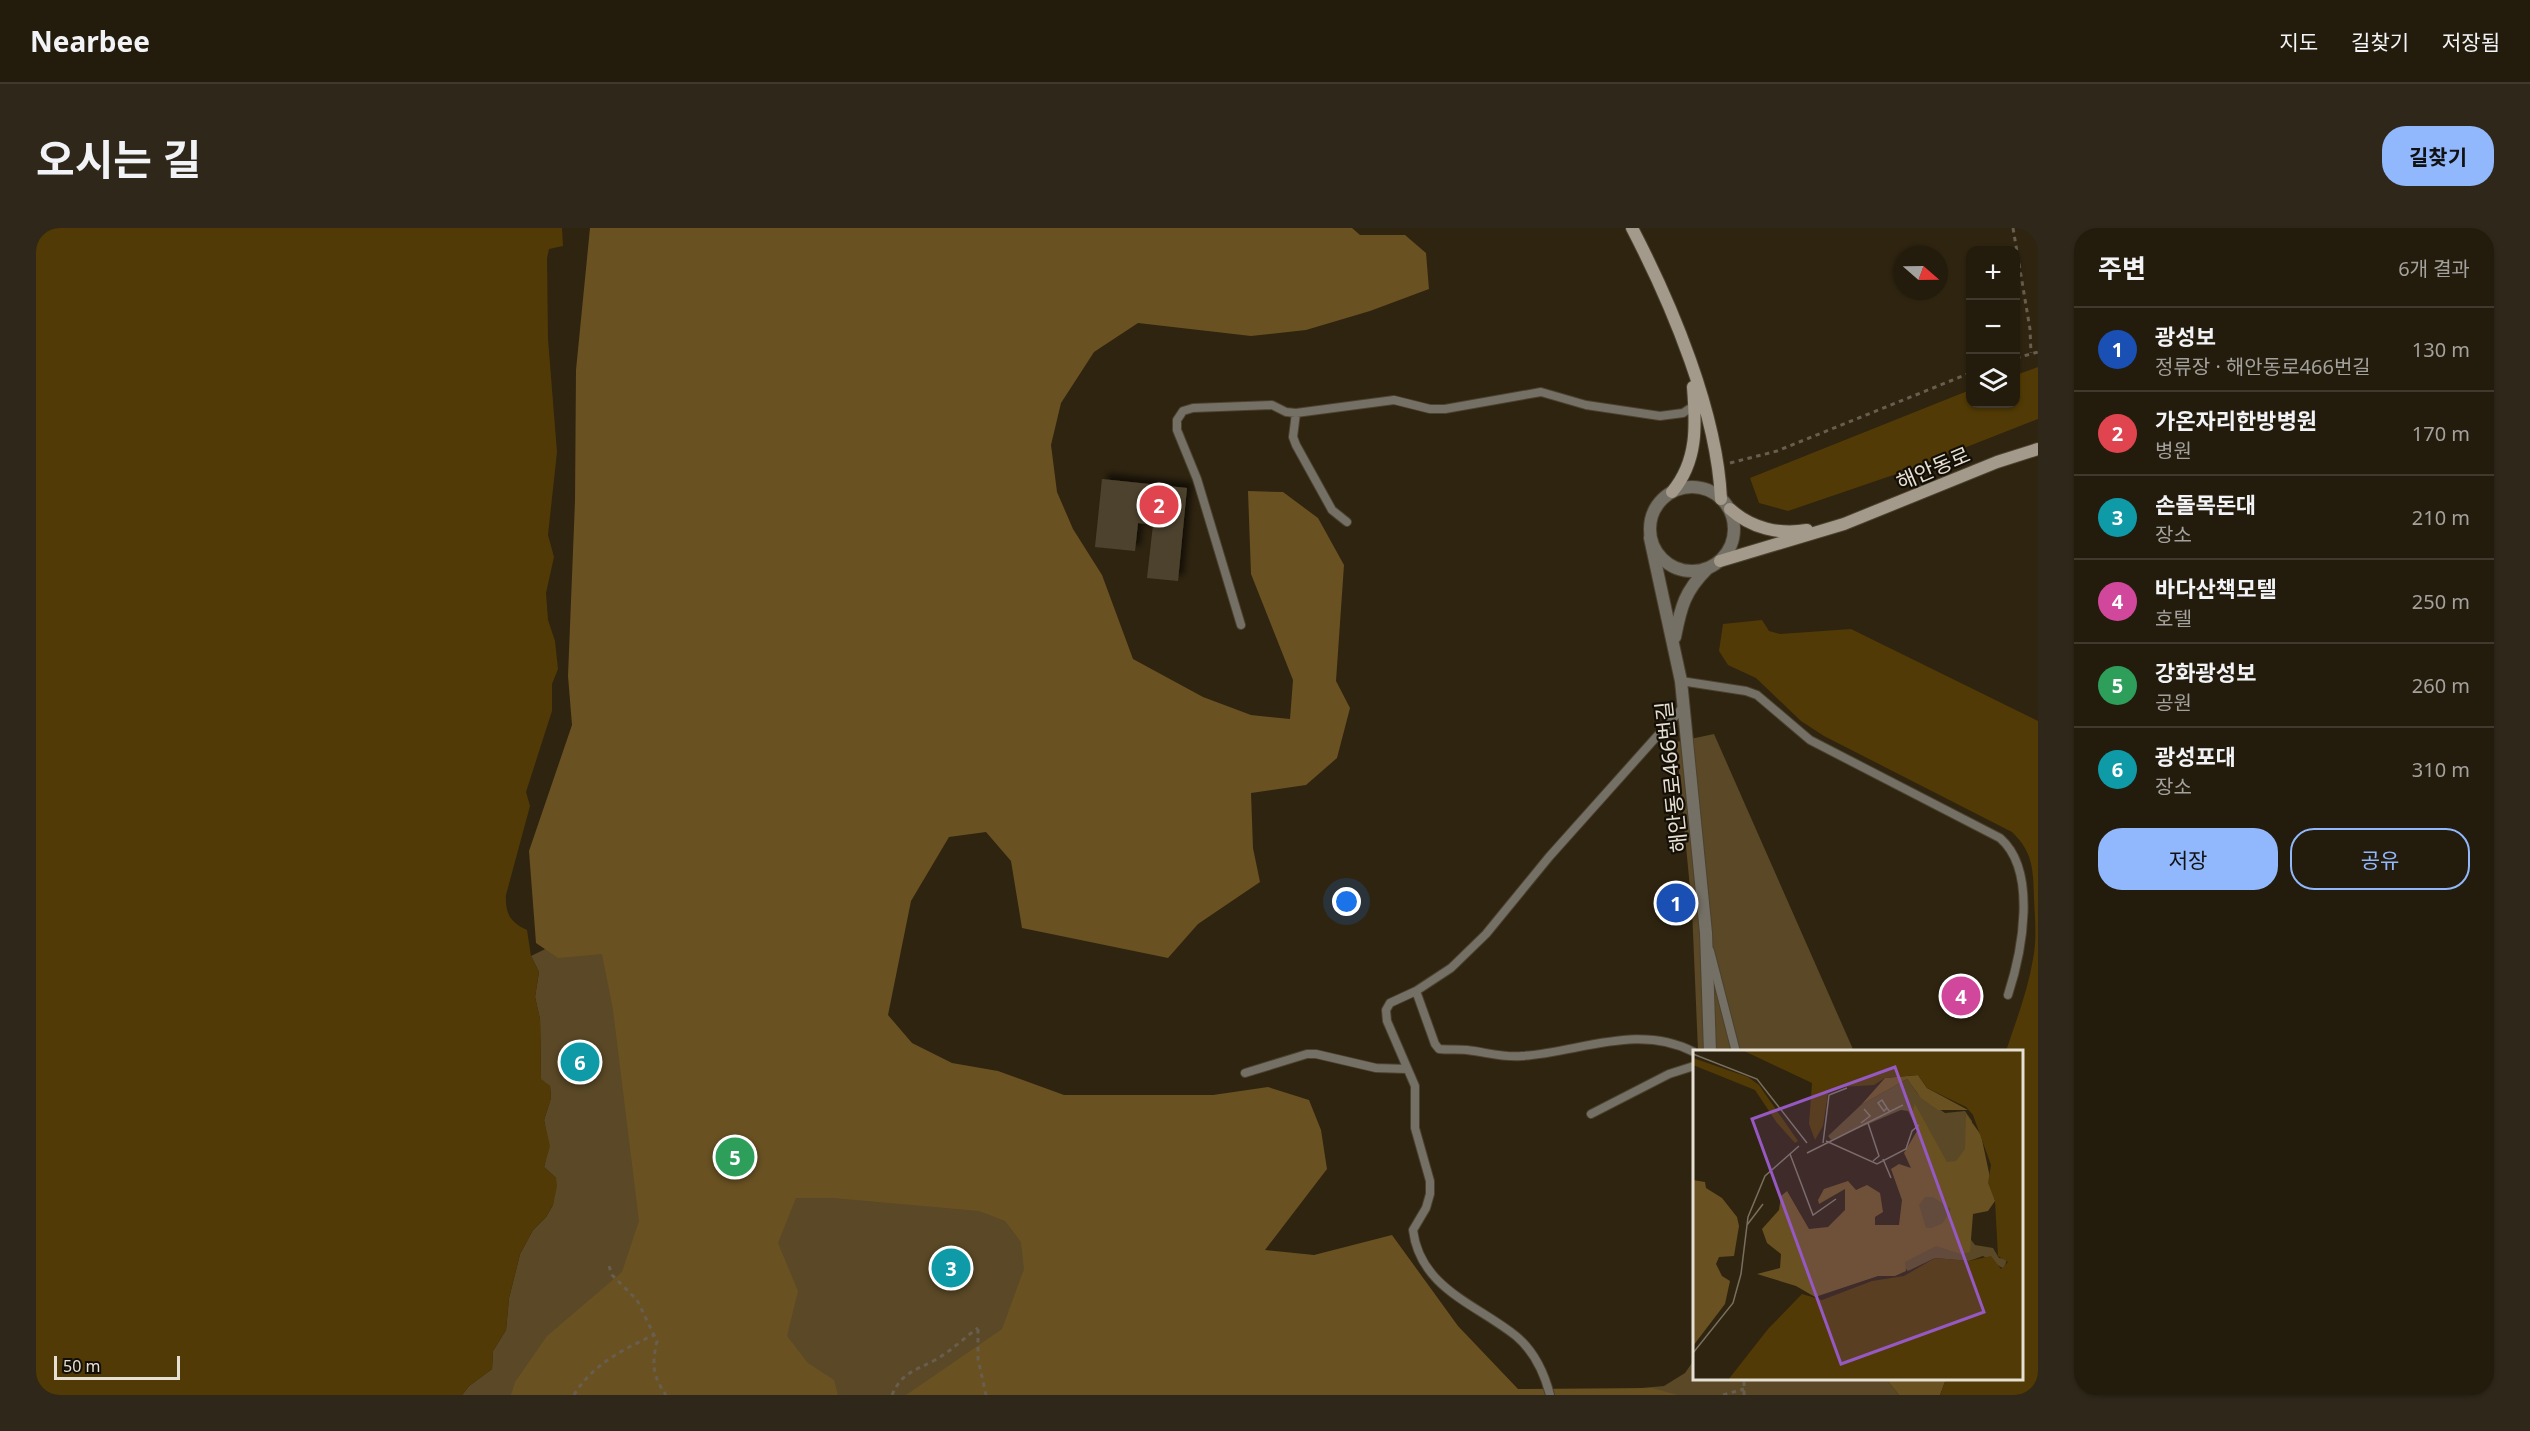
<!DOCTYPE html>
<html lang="ko">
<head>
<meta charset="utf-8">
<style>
	:root { --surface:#231b0c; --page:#2f281a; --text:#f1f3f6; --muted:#a3a19d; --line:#40392d; --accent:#91b8fd }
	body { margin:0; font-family:"Noto Sans","Noto Sans KR",sans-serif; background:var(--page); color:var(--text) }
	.controls { position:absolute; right:18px; top:18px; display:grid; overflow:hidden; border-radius:12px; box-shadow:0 2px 4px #0004 }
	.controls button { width:54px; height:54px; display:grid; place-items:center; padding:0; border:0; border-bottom:2px solid var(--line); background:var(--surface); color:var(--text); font:30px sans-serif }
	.compass { position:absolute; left:1858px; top:18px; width:54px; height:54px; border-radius:50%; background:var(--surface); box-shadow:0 2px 4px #0004; rotate:110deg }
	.scale { position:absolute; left:18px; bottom:15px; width:126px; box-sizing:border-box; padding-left:6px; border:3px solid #e6dfd3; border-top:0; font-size:16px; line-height:21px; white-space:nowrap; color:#e6dfd3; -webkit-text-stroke:4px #130e06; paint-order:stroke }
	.you { position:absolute; left:1311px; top:674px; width:21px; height:21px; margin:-15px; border:4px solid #fff; border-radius:50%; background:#1a73e8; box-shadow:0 0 0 9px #1a73e833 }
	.badge { display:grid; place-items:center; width:39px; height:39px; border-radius:50%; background:var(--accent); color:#fff; font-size:20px; font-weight:700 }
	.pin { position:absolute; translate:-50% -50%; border:3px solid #fff; box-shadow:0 2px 6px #0006 }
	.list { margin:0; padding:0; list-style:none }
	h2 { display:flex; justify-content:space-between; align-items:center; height:78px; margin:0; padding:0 24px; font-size:26px }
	h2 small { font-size:20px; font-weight:400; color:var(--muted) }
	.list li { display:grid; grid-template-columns:39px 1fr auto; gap:18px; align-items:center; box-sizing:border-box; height:84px; padding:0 24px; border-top:2px solid var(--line) }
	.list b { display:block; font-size:22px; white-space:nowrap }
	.list p { margin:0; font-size:20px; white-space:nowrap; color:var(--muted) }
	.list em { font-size:20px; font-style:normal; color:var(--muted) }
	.actions { display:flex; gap:12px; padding:18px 24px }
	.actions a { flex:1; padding:14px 0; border:2px solid var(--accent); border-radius:24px; text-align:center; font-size:21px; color:var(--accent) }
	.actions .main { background:var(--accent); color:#111 }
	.icon { flex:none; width:33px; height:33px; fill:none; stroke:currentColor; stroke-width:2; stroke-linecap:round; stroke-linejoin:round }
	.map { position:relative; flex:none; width:2002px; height:1167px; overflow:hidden; border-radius:24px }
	header { display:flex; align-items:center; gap:36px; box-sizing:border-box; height:84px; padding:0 30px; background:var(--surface); border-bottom:2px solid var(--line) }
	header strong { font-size:28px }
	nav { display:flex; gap:33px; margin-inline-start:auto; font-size:21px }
	.intro { display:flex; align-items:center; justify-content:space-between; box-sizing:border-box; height:144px; padding:0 36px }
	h1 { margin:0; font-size:42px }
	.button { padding:15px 27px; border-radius:24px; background:var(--accent); color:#111; font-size:21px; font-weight:700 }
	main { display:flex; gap:36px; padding:0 36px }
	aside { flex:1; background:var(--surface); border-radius:24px; box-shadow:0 2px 4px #0004 }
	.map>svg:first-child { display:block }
	.green { fill:#5a4826 }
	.forest { fill:#695122 }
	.water { fill:#513a05 }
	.building { fill:#4e432e; filter:url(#shadow) }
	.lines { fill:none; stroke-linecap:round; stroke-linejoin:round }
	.service-casing { stroke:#4c422f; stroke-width:10 }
	.minor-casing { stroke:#4c422f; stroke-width:14 }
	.tertiary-casing { stroke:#4c422f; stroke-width:14 }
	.secondary-casing { stroke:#4c422f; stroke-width:14 }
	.path { stroke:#685e4d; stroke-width:3; stroke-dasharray:4.5 4.5; stroke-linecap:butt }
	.service { stroke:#757066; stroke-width:8 }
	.minor { stroke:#757066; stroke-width:12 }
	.tertiary { stroke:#757066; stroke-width:12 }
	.secondary { stroke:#a39a8b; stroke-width:12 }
	.labels { text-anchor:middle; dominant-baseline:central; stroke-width:4.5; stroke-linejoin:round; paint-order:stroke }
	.street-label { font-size:21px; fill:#e6dfd3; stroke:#130e06 }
	.inset-road { fill:none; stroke:#786f5e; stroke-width:1.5 }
	.view { fill:#9659c4; fill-opacity:0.15; stroke:#9659c4; stroke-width:3 }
	.inset-edge { fill:none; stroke:#e6dfd3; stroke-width:3 }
</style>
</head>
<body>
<header>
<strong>Nearbee</strong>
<nav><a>지도</a><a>길찾기</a><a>저장됨</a></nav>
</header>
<div class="intro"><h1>오시는 길</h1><a class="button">길찾기</a></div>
<main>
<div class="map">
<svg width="2002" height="1167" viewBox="0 0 2002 1167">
	<defs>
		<filter id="shadow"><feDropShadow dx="5.5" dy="-5.5" stdDeviation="3" flood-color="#0009"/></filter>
	</defs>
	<rect width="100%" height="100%" fill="#2f2410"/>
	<path class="green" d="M1678 506 1816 819 1817 823H1662L1656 681 1640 514Z
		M556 698 991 980 1173 1167H426L433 1158 456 1141 457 1123 470 1102 473 1070 484 1026 497 1002 510 989 517 977 520 950 508 939 513 918 508 892 515 870 514 858 505 852 504 791 499 769 503 744 495 728Z
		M1658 1132V1150L1850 1151 1863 1167H1526L1628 1158 1649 1145Z"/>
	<path class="forest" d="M554 0H1316L1324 7H1369L1390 25 1393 61 1334 83 1270 102 1215 108 1102 95 1058 124 1025 175 1015 217 1021 264 1037 301 1066 347 1097 431 1167 469 1215 487 1254 491 1257 452 1215 346 1212 263 1247 264 1282 290 1308 337 1300 453 1314 480 1301 530 1270 557 1215 565 1217 620 1224 654 1162 696 1132 730 986 700 975 633 950 604 913 609 875 673 852 787 876 815 916 835 962 843 1028 867H1177L1232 859 1273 872 1285 902 1291 941 1229 1022 1278 1027 1356 1007 1422 1098 1482 1161 1616 1160 1642 1167H870L966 1101 988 1041 985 1014 969 993 943 983 797 970H760L742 1015 762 1063 751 1108 772 1135 798 1152 802 1167H475L479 1154 511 1108 586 1044 603 993 577 782 566 726 522 730 500 715 493 623 536 497 532 448 539 273 540 142Z
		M1850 1151H1910L1904 1167H1863Z"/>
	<path class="water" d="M0 0H526L527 18 513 21 511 30 512 111 521 224 512 307 518 329 510 365 512 392 519 413 522 441 516 456V483L490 564 494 578 470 667C469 685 474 694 491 702L495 728 503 744 499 769 504 791 505 851 514 858 515 870 508 892 514 918 508 939 520 950 521 958 517 977 510 989 497 1002 484 1026 473 1070 470 1102 457 1123 456 1141 433 1158 426 1167H0Z
		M2002 139V191L1872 242 1752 283 1723 275 1714 250 1934 162V176H1980V147Z
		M1726 392 1733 403 1744 406 1815 401 2002 493V1167H1904L1910 1151 1986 1150V824L1970 823C1980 793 1992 762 1997 731 2001 711 1999 691 1998 671 1997 643 1998 625 1976 604L1788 508 1765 493 1720 450 1692 437 1683 423 1687 396Z"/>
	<path class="building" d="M1066 251 1151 260 1142 353 1111 350 1117 297 1102 295 1099 323 1059 319Z"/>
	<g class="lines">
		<g class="service-casing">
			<path id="service" d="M1260 185 1257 209 1260 217 1296 282 1311 294
				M1205 397 1161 251 1141 202V192L1147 183 1157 180 1236 177 1250 184 1260 185 1358 172 1394 181H1409L1505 164 1550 177 1624 188 1647 185 1659 177
				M1645 453 1710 463 1721 467 1774 512 1964 610C2002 643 1986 724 1972 767
				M1674 723 1700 824
				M1380 763 1399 816 1403 821C1413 822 1422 821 1431 822 1449 824 1468 830 1486 828 1544 824 1602 795 1658 824
				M1209 845 1271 826H1280L1340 840 1371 841
				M1555 886 1633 846 1658 838
				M1514 1167C1508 1144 1498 1123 1480 1108 1440 1076 1384 1060 1377 1002L1390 980 1394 966V953L1379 900V858L1351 793 1350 782 1354 775 1380 763 1415 740 1450 706 1513 629 1648 478"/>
		</g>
		<g class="minor-casing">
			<path id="minor" d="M1614 310 1645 453 1670 705 1674 824
				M1639 409C1645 378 1649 363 1671 341"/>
		</g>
		<g class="tertiary-casing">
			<path id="tertiary" d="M1614 301a42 42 0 1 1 84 0a42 42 0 1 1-84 0Z"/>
		</g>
		<g class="secondary-casing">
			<path id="secondary" d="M1596 0C1636 77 1681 184 1685 271
				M1636 264C1662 233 1660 197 1657 159
				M1694 281C1715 300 1743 307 1771 302
				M1684 333 1808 296 1961 234 2002 221"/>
		</g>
		<path class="path" d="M1977 0 1994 101 1995 125
			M1980 130 2002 124
			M1694 235 1741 223 1934 145
			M573 1038 576 1047 601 1072 618 1107
			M942 1101V1131L950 1167
			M538 1167C556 1137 587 1121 618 1107L621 1113C616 1136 616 1147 630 1167
			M856 1167C866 1144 879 1143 899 1132 915 1123 928 1110 942 1100
			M1687 1167 1708 1161
			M1708 1167V1150"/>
		<use href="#service" class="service"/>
		<use href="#minor" class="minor"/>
		<use href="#tertiary" class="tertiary"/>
		<use href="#secondary" class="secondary"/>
	</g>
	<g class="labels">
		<g class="street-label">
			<text transform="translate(1897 240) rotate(-23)">해안동로</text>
			<text transform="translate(1635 549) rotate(-96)">해안동로466번길</text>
		</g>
	</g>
	<g transform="translate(1657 822)">
		<rect width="330" height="330" fill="#2f2410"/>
		<path d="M214 29 225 44 252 63 272 61 279 71 275 186 282 195 300 198 306 208 314 209 311 219 290 206 276 211 242 208 215 221 209 215 234 98 215 61 208 60 138 90 135 86 168 55Z" fill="#5a4826"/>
		<path d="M225 25 234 38 275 60H245L228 48 214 29 168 55 192 28ZM222 54 254 112 263 111 272 99 273 64 288 85 302 151 295 161 280 164 277 202 268 204 243 196 212 212 213 221 202 226H185L122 247 103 236 64 224 87 218 88 204 74 193 69 179 86 160 88 146 94 141 116 179 135 177 152 160V139L126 154 125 150 131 139 155 131 163 140 174 135 187 143 190 162 182 167V175H206L209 150 198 119 206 114 218 118 211 103 224 81 218 65ZM232 147H240L258 159 250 173 239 178H233L226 155ZM0 130 12 132 13 138 29 148 44 167 46 176 41 206 26 207 23 214 29 226 37 231 32 254 0 296Z" fill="#695122" fill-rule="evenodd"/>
		<path d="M49 0H330V330H35L75 279 109 244 129 250 179 231 211 226 242 208 276 211 298 206 308 219 315 212 305 206 302 151 295 133 298 115 280 65 273 57 234 38 225 25 192 28 181 35 149 37 135 43 130 76 122 90 116 74 119 33ZM0 8 55 27 66 35 105 91 102 93 84 73 62 40 0 15Z" fill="#513a05"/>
		<path class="inset-road" d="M0 4 64 29 114 93M194 58 191 61 185 53 189 50 194 58 197 62M168 73 177 66 171 59M175 73 186 106 180 111M133 91 184 114 213 99 219 81 226 75M130 93 136 45 154 38M114 103 210 55M97 104 120 165 143 149M190 109 198 128M54 175 70 154M0 303 40 253 48 224 55 167 72 126 106 96"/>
		<path class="view" d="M202 17 291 262 148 314 59 69Z"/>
		<rect width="330" height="330" class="inset-edge"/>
	</g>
</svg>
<div class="controls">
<button>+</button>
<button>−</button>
<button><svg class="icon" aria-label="layers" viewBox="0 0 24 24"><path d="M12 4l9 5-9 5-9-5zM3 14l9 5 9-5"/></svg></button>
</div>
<svg class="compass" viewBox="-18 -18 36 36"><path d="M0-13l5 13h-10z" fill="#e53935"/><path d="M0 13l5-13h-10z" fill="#a3a19d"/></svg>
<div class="scale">50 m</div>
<div class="you"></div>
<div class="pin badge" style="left:1640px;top:675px;background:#1a4fb4">1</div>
<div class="pin badge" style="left:1123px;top:277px;background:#e0444e">2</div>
<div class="pin badge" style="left:915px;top:1040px;background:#0f9aa8">3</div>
<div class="pin badge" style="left:1925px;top:768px;background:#d1479c">4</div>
<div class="pin badge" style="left:699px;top:929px;background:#2e9e5b">5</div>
<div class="pin badge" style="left:544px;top:834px;background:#0f9aa8">6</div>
</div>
<aside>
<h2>주변<small>6개 결과</small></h2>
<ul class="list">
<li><span class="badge" style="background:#1a4fb4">1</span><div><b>광성보</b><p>정류장 · 해안동로466번길</p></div><em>130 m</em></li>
<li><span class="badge" style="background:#e0444e">2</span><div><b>가온자리한방병원</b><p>병원</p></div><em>170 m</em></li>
<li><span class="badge" style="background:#0f9aa8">3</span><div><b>손돌목돈대</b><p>장소</p></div><em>210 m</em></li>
<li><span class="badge" style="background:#d1479c">4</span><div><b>바다산책모텔</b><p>호텔</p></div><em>250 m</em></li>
<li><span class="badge" style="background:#2e9e5b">5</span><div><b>강화광성보</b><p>공원</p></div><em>260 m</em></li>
<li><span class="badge" style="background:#0f9aa8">6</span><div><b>광성포대</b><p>장소</p></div><em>310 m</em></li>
</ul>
<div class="actions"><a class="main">저장</a><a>공유</a></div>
</aside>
</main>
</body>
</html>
